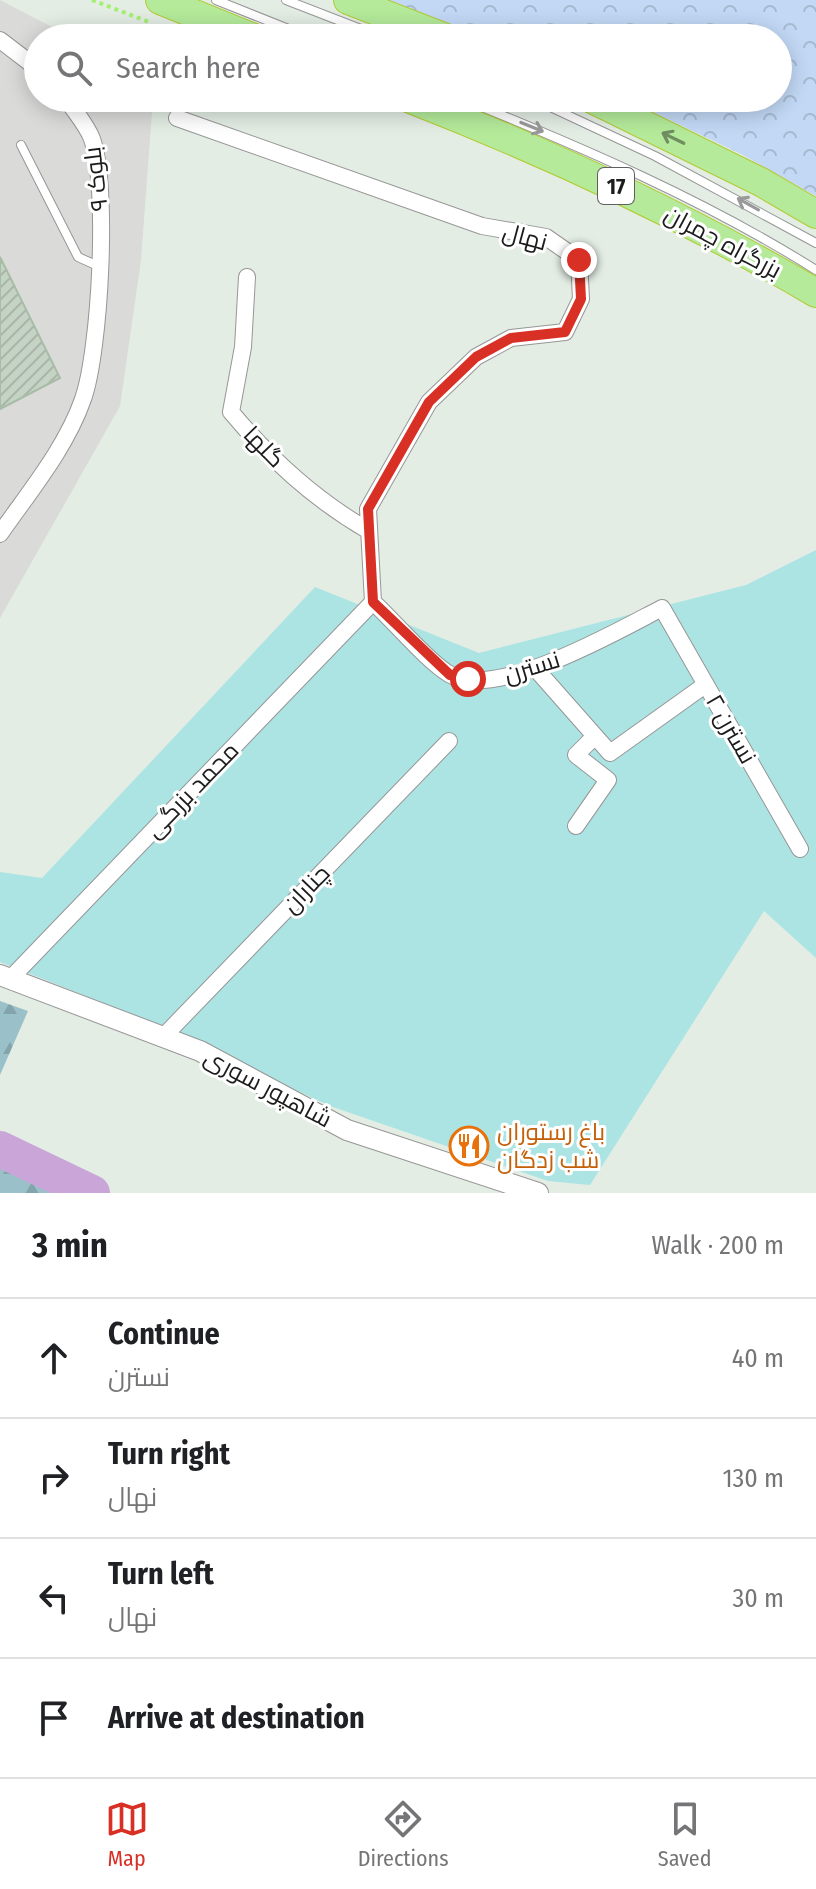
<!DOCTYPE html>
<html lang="en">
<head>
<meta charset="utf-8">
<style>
	:root { --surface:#fff; --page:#f6f6f6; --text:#202124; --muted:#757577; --line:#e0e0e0; --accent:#d93025 }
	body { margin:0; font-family:"Fira Sans Condensed",Cairo,sans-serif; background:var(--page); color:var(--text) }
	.stop { position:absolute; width:24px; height:24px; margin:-18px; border:6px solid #d93025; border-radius:50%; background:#fff }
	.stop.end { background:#d93025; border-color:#fff; box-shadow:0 2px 8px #0008 }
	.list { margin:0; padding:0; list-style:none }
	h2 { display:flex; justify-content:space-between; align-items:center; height:104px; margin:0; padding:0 32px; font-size:34px }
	h2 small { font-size:26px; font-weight:400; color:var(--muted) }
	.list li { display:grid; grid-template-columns:52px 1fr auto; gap:24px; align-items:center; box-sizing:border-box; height:120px; padding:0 32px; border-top:2px solid var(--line) }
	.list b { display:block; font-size:30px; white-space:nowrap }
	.list p { margin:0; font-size:26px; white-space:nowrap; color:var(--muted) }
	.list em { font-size:26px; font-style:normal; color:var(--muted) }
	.icon { flex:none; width:44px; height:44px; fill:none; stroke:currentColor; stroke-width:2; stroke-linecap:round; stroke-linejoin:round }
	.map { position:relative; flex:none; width:816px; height:1193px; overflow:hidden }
	.search { position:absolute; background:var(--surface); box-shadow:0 4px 20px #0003; left:24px; right:24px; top:24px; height:88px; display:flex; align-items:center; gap:20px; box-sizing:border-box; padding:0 28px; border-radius:44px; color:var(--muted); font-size:30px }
	.sheet { height:584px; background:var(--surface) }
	nav { display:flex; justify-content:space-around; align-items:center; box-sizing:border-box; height:112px; border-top:2px solid var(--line); background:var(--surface); font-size:22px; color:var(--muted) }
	nav a { display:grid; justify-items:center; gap:4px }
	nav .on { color:var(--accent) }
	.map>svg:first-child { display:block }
	.residential { fill:#dadad9 }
	.grass { fill:#ace4e4 }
	.forest { fill:url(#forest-firs) }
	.park { fill:url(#park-crowns) }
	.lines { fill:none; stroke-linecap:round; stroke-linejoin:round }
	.river { stroke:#caa6d8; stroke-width:36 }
	.building { fill:url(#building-hatch); stroke:#a8bda6; stroke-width:2 }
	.service-casing { stroke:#969696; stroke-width:10 }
	.minor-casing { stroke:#969696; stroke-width:18 }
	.tertiary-casing { stroke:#969696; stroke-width:22 }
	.trunk-casing { stroke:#b3ca31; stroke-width:30 }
	.path { stroke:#a5ef72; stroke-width:4; stroke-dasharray:4 4; stroke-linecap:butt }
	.service { stroke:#fff; stroke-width:8 }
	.minor { stroke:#fff; stroke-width:16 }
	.tertiary { stroke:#fff; stroke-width:20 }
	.trunk { stroke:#b4ea9a; stroke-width:28 }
	.oneway { stroke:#999 }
	.oneway2 { stroke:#708d61 }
	.route { stroke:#d93025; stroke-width:10 }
	.labels { text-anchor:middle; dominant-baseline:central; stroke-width:6; stroke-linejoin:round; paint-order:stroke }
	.shield { fill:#fff; stroke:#606060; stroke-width:2 }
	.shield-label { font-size:22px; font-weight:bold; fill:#1c1c1c }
	.street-label { font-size:24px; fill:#1c1c1c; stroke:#fff }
	.food-label { font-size:24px; fill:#c56008; stroke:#fff; text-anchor:start }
</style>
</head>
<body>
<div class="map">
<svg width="816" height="1193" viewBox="0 0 816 1193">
	<defs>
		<pattern id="forest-firs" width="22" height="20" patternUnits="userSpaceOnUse" patternTransform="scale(2)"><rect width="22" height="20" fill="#9ac0c9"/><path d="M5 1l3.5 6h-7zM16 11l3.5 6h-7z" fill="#84a4ac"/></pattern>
		<pattern id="park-crowns" width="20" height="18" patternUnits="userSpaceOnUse" patternTransform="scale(2)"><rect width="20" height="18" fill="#c2d8f5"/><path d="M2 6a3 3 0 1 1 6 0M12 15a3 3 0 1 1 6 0" fill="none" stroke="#a6b9d1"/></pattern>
		<pattern id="building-hatch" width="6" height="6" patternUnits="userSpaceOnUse" patternTransform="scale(2)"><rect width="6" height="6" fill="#c5d3c4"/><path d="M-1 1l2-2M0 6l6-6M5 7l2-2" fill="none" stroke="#a9b5a8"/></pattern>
	</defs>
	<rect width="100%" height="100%" fill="#e3ede4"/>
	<path class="residential" d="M0 0 73 38H38V98H144L152 112 141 260 120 406 0 618Z"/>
	<path class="grass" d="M816 550V958L764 911 590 1185 548 1181 330 1106 124 1011 0 962V872L42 878 315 587 479 653 746 585Z"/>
	<path class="forest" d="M0 1001 28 1011 0 1075Z
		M0 1166 58 1193H0Z"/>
	<path class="park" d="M385 0H816V196L741 154 623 98H778V38H480Z"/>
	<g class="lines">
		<path class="river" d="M0 1149 92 1193"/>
	</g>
	<path class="building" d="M0 257 60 378 0 409Z"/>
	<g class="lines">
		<g class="service-casing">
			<path id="service" d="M216 0 311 38
				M286 0 384 38
				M460 98C581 147 705 200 816 270
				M531 98 655 156 816 243
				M21 145 78 257 98 266"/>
		</g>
		<g class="minor-casing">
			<path id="minor" d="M0 40 38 69
				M177 118 482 226 546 237 579 260 581 299 565 332 511 338 476 357 429 402 368 509 373 602
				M247 277 243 347 231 412C271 460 315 500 369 531
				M0 534C29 492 66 448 83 399 100 351 109 187 92 139 87 125 74 111 66 98
				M373 602C394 621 427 661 449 674 495 702 619 630 662 608L800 849
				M535 668 610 753 705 685
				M576 826 608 780 576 755 595 736
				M10 979 373 602
				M163 1037 449 741"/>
		</g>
		<g class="tertiary-casing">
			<path id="tertiary" d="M0 975 200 1051 347 1130 538 1193"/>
		</g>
		<g class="trunk-casing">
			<path id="trunk" d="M160 0 254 38
				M348 0 446 38
				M408 98C549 153 685 216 816 293
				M590 98 761 182 816 214"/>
		</g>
		<path class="path" d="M92 0 149 22"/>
		<use href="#service" class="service"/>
		<use href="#minor" class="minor"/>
		<use href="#tertiary" class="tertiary"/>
		<use href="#trunk" class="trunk"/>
	</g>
	<defs><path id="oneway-shaft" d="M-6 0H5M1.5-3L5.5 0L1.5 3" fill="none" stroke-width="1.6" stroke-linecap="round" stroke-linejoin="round" transform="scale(2)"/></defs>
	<g class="oneway">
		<use href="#oneway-shaft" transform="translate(532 127) rotate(22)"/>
		<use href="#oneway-shaft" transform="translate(748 204) rotate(-151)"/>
	</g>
	<use class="oneway2" href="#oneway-shaft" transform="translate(673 138) rotate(-154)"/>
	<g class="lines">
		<path class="route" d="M468 679 450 675 373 602 368 509 429 402 476 357 511 338 565 332 581 299 579 260"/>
	</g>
	<defs>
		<g id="restaurant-ring" transform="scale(2)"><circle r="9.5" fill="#fff" stroke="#e8710a" stroke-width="1.5"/><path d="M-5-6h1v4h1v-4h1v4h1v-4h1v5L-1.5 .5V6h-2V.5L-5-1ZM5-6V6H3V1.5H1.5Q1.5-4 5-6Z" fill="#e8710a"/></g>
	</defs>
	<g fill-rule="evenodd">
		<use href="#restaurant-ring" x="469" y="1146"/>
	</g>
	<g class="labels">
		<rect class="shield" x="598" y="168" width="36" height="36" rx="6"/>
		<g class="shield-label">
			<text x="616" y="186">17</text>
		</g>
		<g class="street-label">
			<text transform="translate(96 179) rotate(-97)">بلوک ۹</text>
			<text transform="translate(525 237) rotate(15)">نهال</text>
			<text transform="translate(723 242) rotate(28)">بزرگراه چمران</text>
			<text transform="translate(264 447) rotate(46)">گلها</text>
			<text transform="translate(532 667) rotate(-17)">نسترن</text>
			<text transform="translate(731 729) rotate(60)">نسترن ۲</text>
			<text transform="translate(192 790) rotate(-46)">محمد بزرگی</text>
			<text transform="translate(306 889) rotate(-46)">چناران</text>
			<text transform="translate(268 1088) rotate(28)">شاهپور سوری</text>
		</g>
		<g class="food-label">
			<text x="497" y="1132">باغ رستوران<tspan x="497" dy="28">شب زدگان</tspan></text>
		</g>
	</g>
</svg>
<div class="stop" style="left:468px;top:679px"></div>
<div class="stop end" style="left:579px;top:260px"></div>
<div class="search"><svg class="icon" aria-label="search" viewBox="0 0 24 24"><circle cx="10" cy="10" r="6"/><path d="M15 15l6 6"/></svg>Search here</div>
</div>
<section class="sheet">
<h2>3 min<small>Walk · 200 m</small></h2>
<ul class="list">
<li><svg class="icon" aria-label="ahead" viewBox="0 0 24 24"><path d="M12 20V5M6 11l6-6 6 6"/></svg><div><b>Continue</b><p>نسترن</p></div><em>40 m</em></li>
<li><svg class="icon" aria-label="right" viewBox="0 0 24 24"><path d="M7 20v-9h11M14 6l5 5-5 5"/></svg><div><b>Turn right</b><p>نهال</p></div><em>130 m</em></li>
<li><svg class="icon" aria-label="left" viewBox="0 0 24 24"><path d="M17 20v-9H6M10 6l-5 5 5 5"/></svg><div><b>Turn left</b><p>نهال</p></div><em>30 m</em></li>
<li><svg class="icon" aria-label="arrive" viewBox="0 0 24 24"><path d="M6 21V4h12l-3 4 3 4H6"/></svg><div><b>Arrive at destination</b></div></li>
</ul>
</section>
<nav>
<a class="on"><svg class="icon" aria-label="map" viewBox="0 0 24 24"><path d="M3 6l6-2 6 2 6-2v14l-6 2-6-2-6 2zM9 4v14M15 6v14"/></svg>Map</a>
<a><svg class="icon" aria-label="directions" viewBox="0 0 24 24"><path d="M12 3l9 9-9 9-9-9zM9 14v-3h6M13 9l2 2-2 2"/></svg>Directions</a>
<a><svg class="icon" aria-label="saved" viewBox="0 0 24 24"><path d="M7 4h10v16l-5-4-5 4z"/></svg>Saved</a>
</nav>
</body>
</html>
